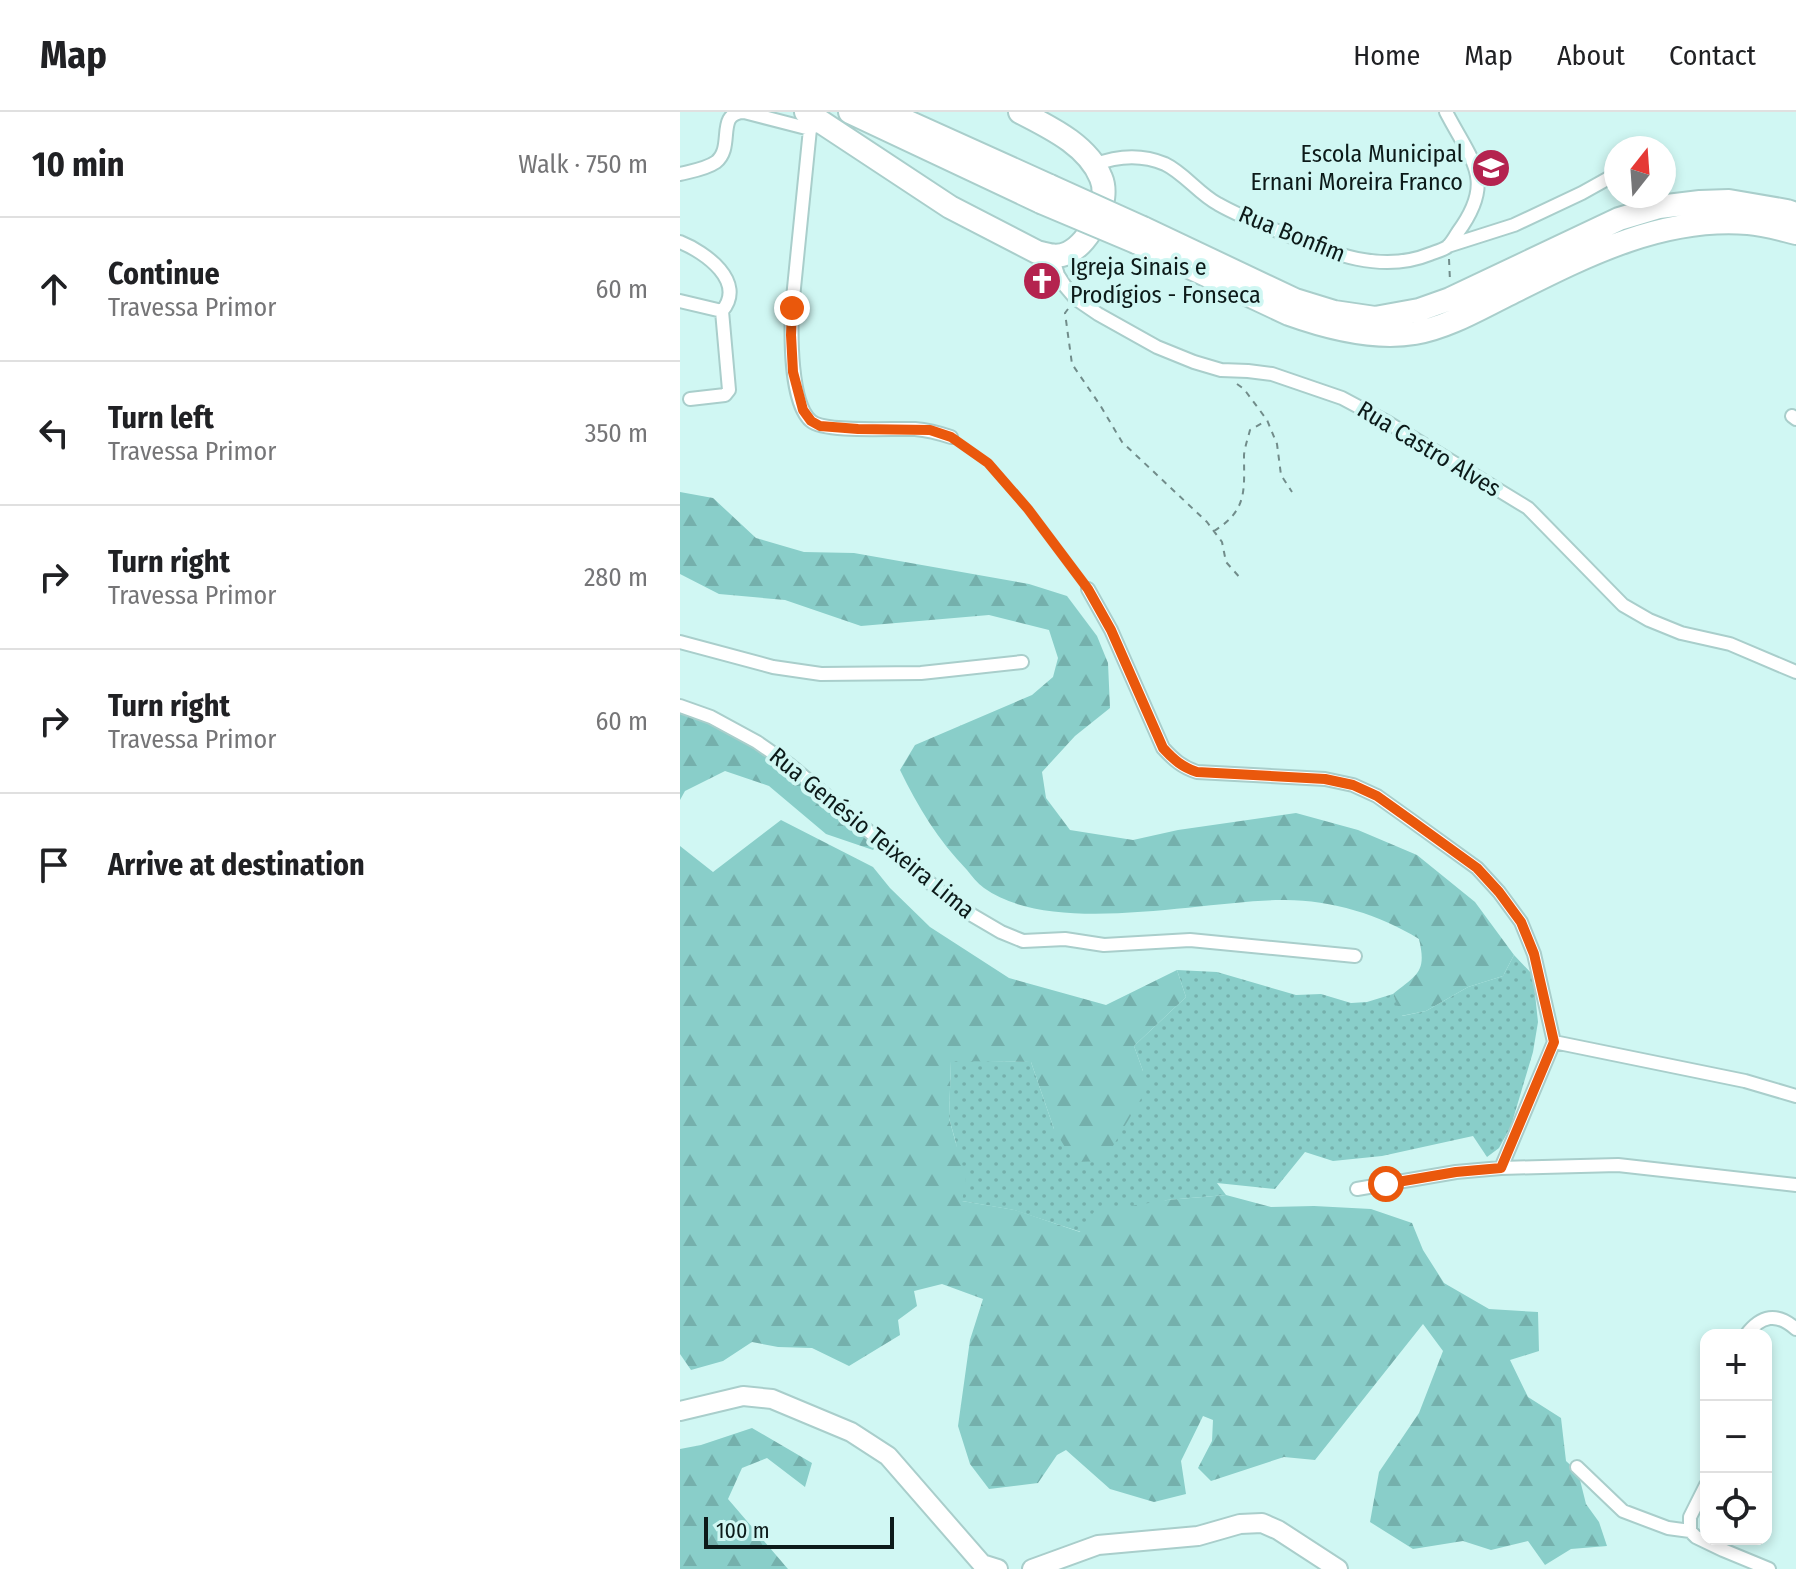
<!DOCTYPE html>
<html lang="en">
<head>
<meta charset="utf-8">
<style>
	:root { --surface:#fff; --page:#f6f6f6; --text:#202124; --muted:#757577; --line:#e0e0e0 }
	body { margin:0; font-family:"Fira Sans Condensed",sans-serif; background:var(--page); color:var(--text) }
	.controls { position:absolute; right:24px; bottom:24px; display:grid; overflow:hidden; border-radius:16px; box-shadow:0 4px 12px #0003 }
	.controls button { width:72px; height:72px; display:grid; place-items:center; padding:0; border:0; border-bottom:2px solid var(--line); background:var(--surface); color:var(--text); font:40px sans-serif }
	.compass { position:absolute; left:924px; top:24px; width:72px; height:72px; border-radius:50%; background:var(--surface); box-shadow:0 4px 12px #0003; rotate:17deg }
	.scale { position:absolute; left:24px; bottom:20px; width:190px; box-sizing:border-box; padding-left:8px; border:4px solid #0c1a19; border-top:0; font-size:22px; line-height:28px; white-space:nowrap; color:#0c1a19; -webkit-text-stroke:6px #d0f7f3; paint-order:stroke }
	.stop { position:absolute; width:24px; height:24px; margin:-18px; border:6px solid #ea580c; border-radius:50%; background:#fff }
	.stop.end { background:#ea580c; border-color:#fff; box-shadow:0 2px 8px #0008 }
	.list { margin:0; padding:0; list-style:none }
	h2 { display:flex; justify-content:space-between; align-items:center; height:104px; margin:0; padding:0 32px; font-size:34px }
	h2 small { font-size:26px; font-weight:400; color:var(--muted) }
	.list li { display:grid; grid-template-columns:52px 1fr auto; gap:24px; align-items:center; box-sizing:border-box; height:144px; padding:0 32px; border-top:2px solid var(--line) }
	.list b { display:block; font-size:30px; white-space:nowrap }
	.list p { margin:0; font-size:26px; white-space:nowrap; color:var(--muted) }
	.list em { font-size:26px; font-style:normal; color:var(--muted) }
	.icon { flex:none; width:44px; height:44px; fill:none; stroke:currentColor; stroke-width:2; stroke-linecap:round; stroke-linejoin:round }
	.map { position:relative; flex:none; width:1116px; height:1457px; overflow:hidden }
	header { display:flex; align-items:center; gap:48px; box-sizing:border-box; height:112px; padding:0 40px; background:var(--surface); border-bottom:2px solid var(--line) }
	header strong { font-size:38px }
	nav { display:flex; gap:44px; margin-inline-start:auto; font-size:28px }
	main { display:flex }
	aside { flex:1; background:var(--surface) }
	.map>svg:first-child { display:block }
	.grass { fill:url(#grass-dots) }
	.forest { fill:url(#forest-firs) }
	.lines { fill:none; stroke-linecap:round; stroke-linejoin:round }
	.street-casing { stroke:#a9cecb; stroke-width:16 }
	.secondary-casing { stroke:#a9cecb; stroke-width:22 }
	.highway-casing { stroke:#a9cecb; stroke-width:26 }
	.path { stroke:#718c8a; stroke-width:2; stroke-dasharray:6 6; stroke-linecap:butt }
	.street { stroke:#fff; stroke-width:12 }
	.secondary { stroke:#fff; stroke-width:18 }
	.highway { stroke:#fff; stroke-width:22 }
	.highway-bridge-casing { stroke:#a9cecb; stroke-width:26; stroke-linecap:butt }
	.highway-bridge { stroke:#fff; stroke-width:22 }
	.route { stroke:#ea580c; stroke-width:10 }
	.labels { text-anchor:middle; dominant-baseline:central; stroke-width:8; stroke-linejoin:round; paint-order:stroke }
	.poi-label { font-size:24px; fill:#0c1a19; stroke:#d0f7f3; text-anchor:end }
	.street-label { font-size:24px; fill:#0c1a19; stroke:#d0f7f3 }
</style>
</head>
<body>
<header>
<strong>Map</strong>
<nav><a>Home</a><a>Map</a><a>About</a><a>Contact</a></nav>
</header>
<main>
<aside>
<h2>10 min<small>Walk · 750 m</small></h2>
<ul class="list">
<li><svg class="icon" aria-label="ahead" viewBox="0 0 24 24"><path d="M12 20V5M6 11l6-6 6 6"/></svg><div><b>Continue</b><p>Travessa Primor</p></div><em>60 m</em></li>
<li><svg class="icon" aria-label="left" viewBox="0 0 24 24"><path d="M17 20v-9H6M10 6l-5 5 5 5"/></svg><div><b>Turn left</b><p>Travessa Primor</p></div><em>350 m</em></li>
<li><svg class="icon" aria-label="right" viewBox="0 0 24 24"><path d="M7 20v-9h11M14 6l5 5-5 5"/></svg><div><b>Turn right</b><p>Travessa Primor</p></div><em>280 m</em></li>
<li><svg class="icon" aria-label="right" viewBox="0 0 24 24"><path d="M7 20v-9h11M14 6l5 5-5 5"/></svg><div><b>Turn right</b><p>Travessa Primor</p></div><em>60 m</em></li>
<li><svg class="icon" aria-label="arrive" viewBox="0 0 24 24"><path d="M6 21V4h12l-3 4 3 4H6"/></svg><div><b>Arrive at destination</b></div></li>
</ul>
</aside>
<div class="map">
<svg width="1116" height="1457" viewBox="0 0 1116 1457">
	<defs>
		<pattern id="grass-dots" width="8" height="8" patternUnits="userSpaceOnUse" patternTransform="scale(2)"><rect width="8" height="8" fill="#89cec9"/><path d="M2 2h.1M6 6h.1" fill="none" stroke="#75b0ac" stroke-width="1.8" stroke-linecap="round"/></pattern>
		<pattern id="forest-firs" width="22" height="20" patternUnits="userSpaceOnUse" patternTransform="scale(2)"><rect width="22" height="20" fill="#89cec9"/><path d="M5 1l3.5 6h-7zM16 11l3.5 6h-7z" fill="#75b0ac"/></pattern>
	</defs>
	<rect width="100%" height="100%" fill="#d0f7f3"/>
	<path class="grass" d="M834 843 853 863 858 910 853 940 831 1014 819 1036 807 1045 793 1024 702 1044 653 1049 625 1040 595 1077 537 1071 546 1083 487 1088 401 1120 334 1098 282 1089 276 1031 269 1006 271 948 351 950 374 1017 463 959 454 934 506 885 497 858 537 860 616 883 641 882 671 891 687 890 713 882 722 904 746 899 788 875 823 864Z"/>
	<path class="forest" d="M0 380 33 386 76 426 124 440 174 441 349 472 387 484 417 524 428 551 430 596 395 624 362 660 366 686 390 718 453 728 498 718 616 701 678 718 737 743 795 790 834 843 823 864 788 875 746 899 721 904 713 882C737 862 747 861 739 827 699 802 648 787 601 788 519 789 372 825 304 776 297 771 292 764 287 758 258 728 238 695 220 658L235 633 352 583 373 565 378 546 369 518 309 503 181 514 105 488 39 482 0 462Z
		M0 599 36 608 107 656 199 731 193 738 146 722 89 674 45 659 5 679 0 688Z
		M101 708 193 755 210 776 250 815 329 866 426 893 497 858 506 885 454 934 463 959 462 985 424 1049 394 1050 374 1017 351 950 271 949 269 1006 286 1068 282 1089 335 1098 400 1120 414 1100 487 1088 546 1083 591 1095 634 1094 691 1097 732 1111 743 1138 764 1171 809 1197 858 1200 859 1239 830 1248 848 1285 881 1306 886 1349 898 1360 906 1392 919 1410 927 1434 891 1437 865 1453 848 1429 811 1438 783 1429 733 1437 690 1410 699 1360 739 1301 763 1239 743 1212 635 1348 604 1345 531 1369 518 1356 532 1329 533 1308 523 1304 501 1349 506 1382 474 1390 430 1377 386 1338 377 1343 358 1371 309 1377 290 1352 278 1314 290 1228 303 1187 262 1172 234 1179 237 1194 218 1208 220 1223 169 1254 132 1236 98 1235 72 1230 43 1249 11 1258 0 1242V734L33 760Z
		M72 1316 132 1351 125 1375 87 1346 62 1356 48 1387 108 1457H0V1337L21 1333Z"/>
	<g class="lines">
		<g class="street-casing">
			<path id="street" d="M143 10 130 17 112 196C111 222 110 291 131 309 145 321 214 316 235 317 247 318 259 321 271 325
				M414 53C437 44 461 42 485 52 504 61 519 82 538 92 559 104 582 113 605 122 651 141 701 162 750 142 755 140 763 138 767 135 771 132 775 125 778 120 816 68 792 50 766 0
				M0 62C12 59 26 57 36 50 55 35 35 1 64 0L130 17
				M0 130C25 140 67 170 42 199L0 189
				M768 134 834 113 902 81 936 62
				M372 144 378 163 385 174 396 187 418 202 477 235 514 250 541 258 568 259 592 262 662 286 707 310 848 396 943 493 969 508 1001 521 1050 532 1116 560
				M10 287 45 283 49 278 42 199
				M1112 304 1116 307
				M408 477 431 518 483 636C494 648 502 655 517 660L645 667 673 673 697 684 732 709 797 756 819 780 841 810 854 842 874 930 821 1056 776 1060 677 1077
				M0 530 93 555 141 562 241 561 342 550
				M0 594 31 605 77 630 110 653 262 781 292 803 321 820 343 829 385 827 424 833 510 828 675 844
				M874 930 1065 969 1116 984
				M821 1056 938 1053 1116 1073
				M1066 1223C1081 1203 1097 1200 1116 1217
				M897 1355 943 1399 988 1416 1010 1419 1016 1425 1043 1438 1089 1457
				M1010 1419V1405L1026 1373"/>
		</g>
		<g class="secondary-casing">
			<path id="secondary" d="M0 1299 63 1284 92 1287 171 1320 208 1344 302 1452 318 1457
				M352 1457 418 1433 518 1424 560 1412 582 1411 598 1418 658 1457"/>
		</g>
		<g class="highway-casing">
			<path id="highway" d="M126 0 270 95 357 140C368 143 377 146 388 141 410 131 431 89 421 66 408 33 369 15 340 0
				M170 0 361 90
				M206 0 370 74
				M463 116 615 188 654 200 695 206 739 198 770 187 939 107 979 95 1020 90 1049 89 1107 99 1116 102
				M456 130 609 202C648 216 694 228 735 221 769 215 800 196 831 181 905 144 982 104 1068 111 1084 112 1100 117 1116 121"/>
		</g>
		<path class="path" d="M769 147 770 169
			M388 197 385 201 392 252 420 293 442 330 527 410 542 430 546 450 562 468
			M557 272 564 277 587 308 597 332 601 363 612 380
			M281 332 308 351 348 397 400 468
			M534 419C568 398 564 378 564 343 565 334 568 326 570 318L586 309"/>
		<use href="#street" class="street"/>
		<use href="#secondary" class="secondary"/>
		<use href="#highway" class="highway"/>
		<g class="highway-bridge-casing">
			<path id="highway-bridge" d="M370 74 463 116
				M361 90 456 130"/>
		</g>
		<use href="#highway-bridge" class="highway-bridge"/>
	</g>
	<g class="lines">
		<path class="route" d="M112 196 111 223 113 260 123 298 131 309 140 314 178 317 250 318 271 325 308 351 348 397 408 477 431 518 483 636C494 648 502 655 517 660L645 667 673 673 697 684 732 709 797 756 819 780 841 810 854 842 874 930 821 1056 776 1060 706 1072"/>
	</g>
	<defs>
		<g id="school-disc" transform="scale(2)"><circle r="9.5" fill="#b4234f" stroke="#d0f7f3"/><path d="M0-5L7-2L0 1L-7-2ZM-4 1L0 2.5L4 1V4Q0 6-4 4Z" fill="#fff"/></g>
		<g id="church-disc" transform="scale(2)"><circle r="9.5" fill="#b4234f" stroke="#d0f7f3"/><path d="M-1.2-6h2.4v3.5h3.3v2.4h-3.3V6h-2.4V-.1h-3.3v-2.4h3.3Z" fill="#fff"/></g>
	</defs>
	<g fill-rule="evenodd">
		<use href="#school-disc" x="811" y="56"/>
		<use href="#church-disc" x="362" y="169"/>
	</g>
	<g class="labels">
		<g class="poi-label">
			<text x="783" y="42">Escola Municipal<tspan x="783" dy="28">Ernani Moreira Franco</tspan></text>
			<text x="390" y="155" text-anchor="start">Igreja Sinais e<tspan x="390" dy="28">Prodígios - Fonseca</tspan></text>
		</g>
		<g class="street-label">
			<text transform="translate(612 122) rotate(22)">Rua Bonfim</text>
			<text transform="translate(749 337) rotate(31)">Rua Castro Alves</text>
			<text transform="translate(192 721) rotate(39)">Rua Genésio Teixeira Lima</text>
		</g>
	</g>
</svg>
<div class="controls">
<button>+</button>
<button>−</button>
<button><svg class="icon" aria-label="locate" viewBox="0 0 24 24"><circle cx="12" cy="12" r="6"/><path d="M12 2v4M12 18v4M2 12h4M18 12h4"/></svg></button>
</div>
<svg class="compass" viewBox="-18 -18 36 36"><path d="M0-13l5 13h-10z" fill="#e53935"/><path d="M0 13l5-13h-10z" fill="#757577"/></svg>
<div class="scale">100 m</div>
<div class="stop" style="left:706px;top:1072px"></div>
<div class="stop end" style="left:112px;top:196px"></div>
</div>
</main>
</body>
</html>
